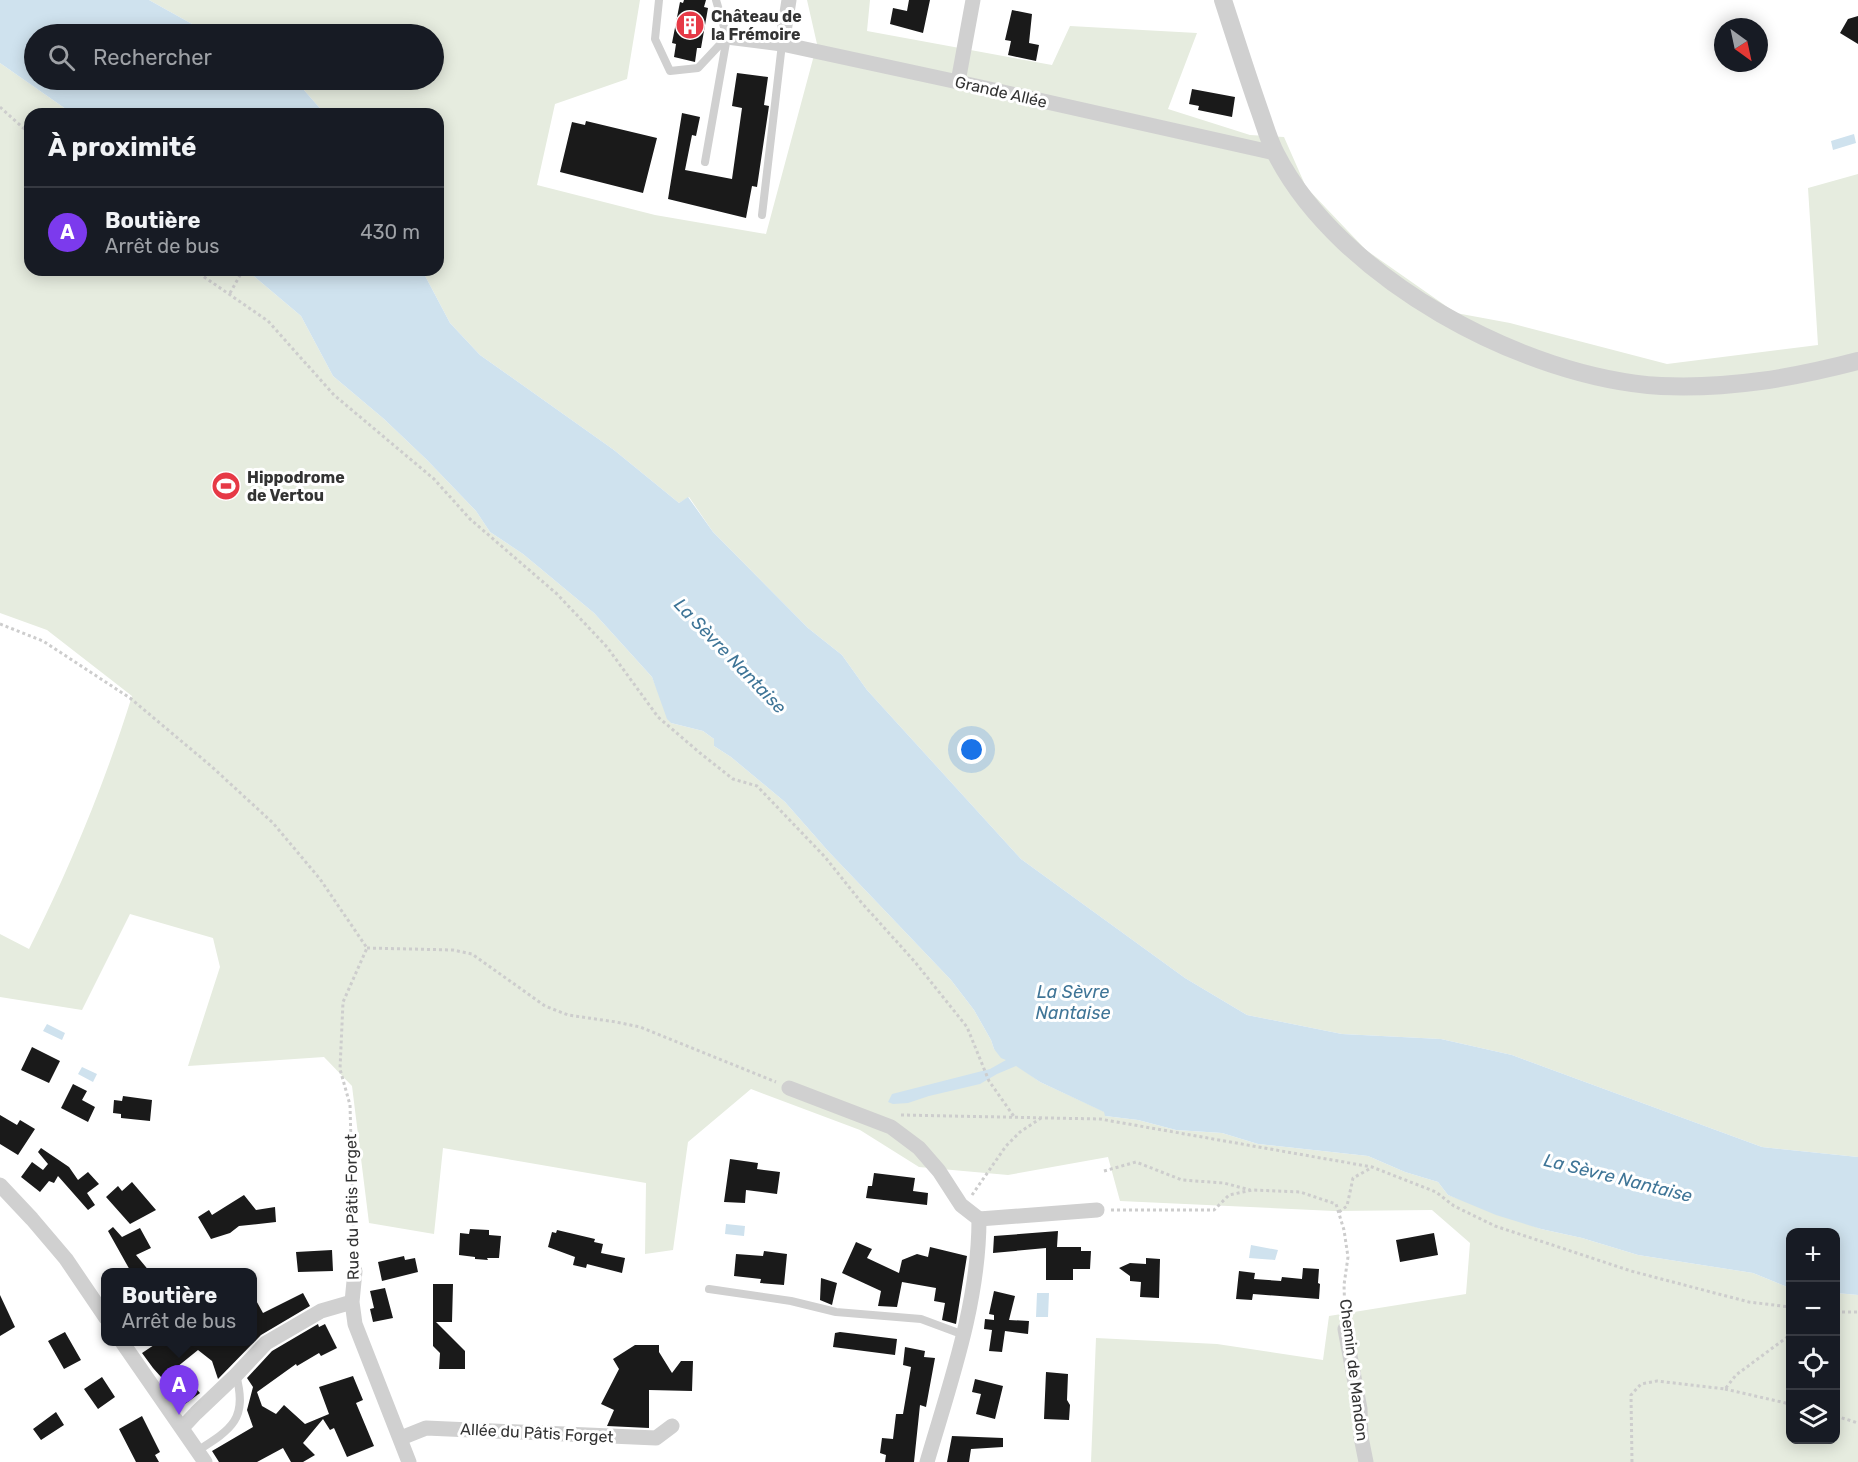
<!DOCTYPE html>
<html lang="fr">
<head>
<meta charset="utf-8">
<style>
	:root { --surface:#171b24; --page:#20242c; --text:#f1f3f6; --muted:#9ea1a6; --line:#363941; --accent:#7c3aed }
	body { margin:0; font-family:Rubik,sans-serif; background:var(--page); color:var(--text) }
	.controls { position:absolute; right:18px; bottom:18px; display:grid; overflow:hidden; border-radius:12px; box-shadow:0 3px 15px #0003 }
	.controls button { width:54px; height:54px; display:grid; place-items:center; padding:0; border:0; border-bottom:2px solid var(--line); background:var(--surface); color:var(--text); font:30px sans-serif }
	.compass { position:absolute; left:1714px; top:18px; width:54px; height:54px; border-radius:50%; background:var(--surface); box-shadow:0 3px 15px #0003; rotate:147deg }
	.you { position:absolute; left:972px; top:750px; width:21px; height:21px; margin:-15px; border:4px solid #fff; border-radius:50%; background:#1a73e8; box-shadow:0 0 0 9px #1a73e833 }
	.badge { display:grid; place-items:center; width:39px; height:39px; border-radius:50%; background:var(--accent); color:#fff; font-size:20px; font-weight:700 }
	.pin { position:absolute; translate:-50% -50px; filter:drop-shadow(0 2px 3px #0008) }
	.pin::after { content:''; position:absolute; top:32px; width:21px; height:18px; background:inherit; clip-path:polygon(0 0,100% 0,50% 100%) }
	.popup { position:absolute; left:101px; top:1268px; width:156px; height:78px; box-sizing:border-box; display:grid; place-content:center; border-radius:12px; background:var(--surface); filter:drop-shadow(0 2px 4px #0005); font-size:20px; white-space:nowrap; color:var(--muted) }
	.popup b { font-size:22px; color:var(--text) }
	.popup::after { content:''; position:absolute; left:50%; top:100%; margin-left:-12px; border:12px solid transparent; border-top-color:var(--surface) }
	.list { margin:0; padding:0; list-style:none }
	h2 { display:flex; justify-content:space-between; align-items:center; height:78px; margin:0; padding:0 24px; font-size:26px }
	h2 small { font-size:20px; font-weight:400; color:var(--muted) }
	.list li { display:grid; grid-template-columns:39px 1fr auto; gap:18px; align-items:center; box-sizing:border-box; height:90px; padding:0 24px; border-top:2px solid var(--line) }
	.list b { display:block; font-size:22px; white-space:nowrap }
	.list p { margin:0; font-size:20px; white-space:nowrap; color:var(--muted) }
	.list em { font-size:20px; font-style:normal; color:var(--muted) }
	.icon { flex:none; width:33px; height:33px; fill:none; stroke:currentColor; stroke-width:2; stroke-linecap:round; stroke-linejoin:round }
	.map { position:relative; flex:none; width:1858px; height:1462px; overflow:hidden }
	.search { position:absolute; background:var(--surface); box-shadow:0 3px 15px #0003; left:24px; top:24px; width:420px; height:66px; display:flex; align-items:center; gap:15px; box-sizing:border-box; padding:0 21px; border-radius:33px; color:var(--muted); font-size:22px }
	.panel { position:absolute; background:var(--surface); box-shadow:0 3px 15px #0003; left:24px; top:108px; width:420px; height:168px; border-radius:18px }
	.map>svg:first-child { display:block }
	.green { fill:#e6ecdf }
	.water { fill:#cfe2ee }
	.building { fill:#1a1a1a }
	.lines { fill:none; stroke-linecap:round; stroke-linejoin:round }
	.path { stroke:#cdcdcd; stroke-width:3; stroke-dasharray:3 3; stroke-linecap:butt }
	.service { stroke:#d0d0d0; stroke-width:8 }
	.minor { stroke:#d0d0d0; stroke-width:15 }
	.tertiary { stroke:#d0d0d0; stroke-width:18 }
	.labels { text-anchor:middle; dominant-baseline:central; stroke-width:6; stroke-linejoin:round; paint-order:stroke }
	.poi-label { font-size:16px; font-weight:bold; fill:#333; stroke:#fff; text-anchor:start }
	.street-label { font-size:16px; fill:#333; stroke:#fff }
	.water-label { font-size:18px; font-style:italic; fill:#3f7597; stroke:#fff }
</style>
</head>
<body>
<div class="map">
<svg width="1858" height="1462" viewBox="0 0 1858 1462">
	<rect width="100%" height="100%" fill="#fff"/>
	<path class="green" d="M149 0H640L627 79 555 104 537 185 655 215 766 234 817 44 807 0H870L867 31 1052 65 1070 26 1197 33 1168 109 1250 135 1284 137 1306 187 1366 250 1456 313 1510 323 1667 364 1818 345 1808 188 1858 174V1157L1762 1147 1512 1055 1441 1039 1342 1034 1247 1015 1185 978 1021 859 867 690 842 655 808 628 713 532 689 497 679 503 614 450 480 355 450 323 422 270H438V114H325L303 89 287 80H434V34H210Z
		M0 63 73 114H30V270H229L231 272 241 270 249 272 301 316 333 376 384 419 427 460 476 511 490 532 523 554 594 613 652 677 671 723 703 731 714 739V746L731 757 785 802 828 851 951 980 974 1010 991 1040 994 1049 1040 1082 1105 1112V1116L1138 1120 1176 1130 1222 1133 1258 1144 1368 1156 1405 1172 1438 1182 1448 1195 1541 1229 1582 1238 1638 1255 1753 1273 1790 1288V1440H1836V1293L1858 1295V1462H1091L1096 1338 1217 1344 1323 1360 1329 1316 1466 1294 1470 1243 1432 1210 1334 1211 1120 1201 1108 1157 1008 1175 919 1167 860 1130 751 1089 688 1142 673 1250 645 1254 646 1183 443 1148 434 1234 369 1223 352 1086 324 1057 188 1066 220 967 213 938 130 914 82 1010 0 997V934L29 949C69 870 106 780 132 696L47 630 0 613Z"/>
	<path class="water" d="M0 0H149L210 34H34V80H287L303 89 325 114H73L0 63Z
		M1854 134 1856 143 1833 150 1831 141Z
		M241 270H422L450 323 480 355 614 450 679 503 688 497 713 532 808 628 842 655 867 690 1021 859 1185 978 1247 1015 1342 1034 1441 1039 1512 1055 1762 1147 1858 1157V1295L1836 1293V1232H1790V1288L1753 1273 1638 1255 1582 1238 1541 1229 1496 1215 1448 1195 1438 1182 1405 1172 1368 1156 1258 1144 1222 1133 1176 1130 1138 1120 1105 1116 1104 1112 1040 1082 1016 1066 997 1074 980 1084 929 1096 908 1103 893 1104 888 1102 892 1094 990 1069 1006 1060 1001 1058 994 1049 991 1040 974 1010 951 980 828 851 785 802 731 757 714 746V739L703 731 671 723 667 719 652 677 594 613 523 554 490 532 476 511 427 460 384 419 333 376 301 316 249 272Z
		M47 1024 65 1033 62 1040 43 1031Z
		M82 1067 97 1074 93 1082 78 1074Z
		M726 1224 745 1226 744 1236 725 1234Z
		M1251 1245 1278 1250 1275 1260 1249 1258Z
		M1037 1293H1049L1048 1317H1036Z"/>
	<path class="building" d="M684 0H706L704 7 708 8 701 48H697L695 62 674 57 676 44 672 43 680 2 683 3Z
		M909 0H930L923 33 890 24 893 8 907 11Z
		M1012 10 1032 14 1029 43 1039 45 1036 61 1008 55 1011 41 1005 40Z
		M1858 16V44L1840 33 1848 19Z
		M737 73 768 77 764 105 769 106 757 187 752 186 746 218 668 199 682 113 700 117 696 136 692 135 685 170 732 179 742 108 732 106Z
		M1192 89 1235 97 1232 117 1198 110 1199 106 1189 104Z
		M586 121 657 138 643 193 560 172 572 122 585 125Z
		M32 1047 60 1061 49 1083 21 1070Z
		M73 1084 87 1091 82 1100 95 1107 88 1122 61 1108Z
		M123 1096 152 1100 150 1121 121 1118V1114L113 1113 114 1100 122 1101Z
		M0 1115 17 1125 20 1120 35 1129 18 1155 0 1144Z
		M41 1148 69 1167 78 1180 88 1172 99 1184 87 1193 95 1205 88 1210 58 1176 54 1183 49 1181 40 1192 21 1177 32 1162 43 1170 48 1164 38 1152Z
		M730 1159 758 1163 757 1169 780 1172 777 1194 746 1190 745 1203 724 1202Z
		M874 1173 915 1178 913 1191 928 1193 927 1205 866 1198 868 1186H872Z
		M132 1182 156 1210 130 1224 106 1197 118 1186 122 1191Z
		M244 1195 256 1210 275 1207 276 1222 239 1226 230 1233 211 1239 198 1217 209 1210 212 1215Z
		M113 1227 122 1237 140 1228 151 1248 136 1255 150 1272H131L108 1231Z
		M470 1229 489 1230V1235L501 1236 499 1258H487L488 1260 475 1259V1257L459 1255 460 1233 469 1234Z
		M557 1230 595 1239 594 1242 603 1244 601 1253 625 1258 622 1273 587 1264 586 1268 573 1265 575 1257 548 1247 552 1232 556 1233Z
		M1058 1231 1057 1247H1081V1251H1091L1090 1269H1073V1280H1046V1248L993 1253 994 1236Z
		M1434 1233 1438 1255 1400 1262 1396 1240Z
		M856 1242 872 1249 867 1258 899 1273 902 1260 917 1254 928 1257 930 1247 967 1256 956 1324 942 1320 945 1303 934 1301 936 1288 902 1282 897 1307 878 1306 881 1291 842 1273Z
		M332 1250 333 1271 298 1272 296 1252Z
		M764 1251 787 1254 784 1285 760 1283 761 1279 734 1276 736 1254 763 1256Z
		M404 1256 405 1260 415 1258 418 1272 382 1281 378 1262Z
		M1146 1258 1160 1259 1159 1298 1140 1297 1141 1282 1130 1281V1276L1119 1268 1130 1263 1146 1264Z
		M1303 1268 1319 1269 1318 1283 1320 1284 1319 1299 1253 1294 1252 1300 1236 1299 1239 1271 1255 1273 1254 1279 1281 1281 1282 1277 1302 1279Z
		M821 1278 837 1283 832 1305 820 1300Z
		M433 1284H453L452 1322H436L465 1351V1369H439L440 1353 433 1346Z
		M385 1288 393 1318 373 1322 370 1309 374 1308 370 1291Z
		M994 1291 1015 1296 1009 1320 1029 1321 1028 1334 1005 1331 1002 1352 989 1351 992 1330 984 1329 985 1319 994 1320V1315L989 1314Z
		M252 1293 263 1313 303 1293 310 1306 261 1335 218 1379 212 1361 198 1350 177 1367 200 1393 185 1404 153 1368 142 1353 160 1341H252Z
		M0 1295 15 1327 0 1336Z
		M318 1324 319 1327 325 1324 337 1348 321 1356 319 1353 297 1366 296 1364 257 1392 262 1406 276 1414 284 1405 305 1424 329 1414 319 1387 353 1376 363 1400 356 1403 374 1446 347 1457 334 1428 330 1430 323 1419 303 1443 315 1455 303 1462H291L283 1448 257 1462H219L212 1451 253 1427 247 1410 253 1387 247 1378 272 1351Z
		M65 1332 81 1360 64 1369 48 1341Z
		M840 1332 897 1339 895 1355 833 1347 835 1333Z
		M635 1345H659V1352L672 1373 681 1361H693L692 1391 649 1390V1428L607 1426 614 1410 601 1404 619 1369 613 1359Z
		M905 1347 925 1351 924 1357 935 1358 926 1407 920 1405 914 1462H885L886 1455 880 1453 882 1438 893 1439 896 1414H903L911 1367 903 1365Z
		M1046 1372 1068 1374 1067 1400 1070 1405 1069 1420 1044 1419Z
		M102 1377 115 1397 98 1409 84 1389Z
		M975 1379 1003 1386 995 1419 976 1414 981 1394 972 1392Z
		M56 1412 64 1425 41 1440 33 1429Z
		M142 1416 160 1452 155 1455 159 1462H136L119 1429Z
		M952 1436 1003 1438V1447L971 1449 969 1462H947Z"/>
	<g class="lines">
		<path class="path" d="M0 107 30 134
			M194 270 268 321 334 395 434 479 470 519 557 594 607 647 658 717 700 753 733 779 757 786 825 857 861 902 915 962 967 1027 989 1081 1015 1118
			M230 293 243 270
			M0 624 43 641 130 698 211 766 273 823 320 879 367 948
			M367 948 453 950 472 954 545 1006 568 1015 616 1022 640 1027 776 1082
			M901 1115 1100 1119 1372 1167 1436 1192 1454 1206 1495 1226 1631 1271 1749 1302 1790 1307
			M1104 1171 1136 1162 1182 1180 1224 1183 1250 1190
			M972 1195 1006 1146 1020 1132 1041 1118
			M1111 1210H1214L1229 1195 1252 1190 1300 1192 1336 1204 1344 1230 1348 1257 1344 1285 1345 1316
			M1339 1212 1347 1206 1353 1178 1371 1168
			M354 1258 350 1105 340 1069 343 1002 367 948
			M1836 1312H1858
			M1725 1389 1790 1404
			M1836 1416 1858 1423
			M1632 1462 1631 1395 1641 1384 1657 1381 1725 1389 1736 1375 1790 1335"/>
		<path class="service" d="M659 0 655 39 670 71 698 68 726 38
			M705 162 727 37 716 0
			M762 215 782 44
			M709 1289 791 1301 836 1312 921 1319 964 1335
			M197 1451C232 1429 248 1419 236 1375"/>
		<path class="minor" d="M727 37 782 44 958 82 1275 153
			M782 44 789 0
			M958 82 973 0
			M789 1088 891 1127 919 1148 939 1171 961 1205 979 1219 1097 1210
			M0 1185 32 1219 66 1259 106 1318
			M355 1271 352 1302 355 1324 409 1462
			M1345 1329 1360 1409 1361 1437 1366 1462
			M122 1342 205 1462
			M182 1428 196 1413 236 1375 266 1343 321 1311 352 1302
			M401 1438 426 1428 656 1438 672 1426
			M927 1462C950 1383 979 1303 979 1219"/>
		<path class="tertiary" d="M1223 0C1235 37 1247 75 1260 112 1265 126 1269 141 1276 154 1340 279 1524 378 1661 386 1729 389 1793 378 1858 361"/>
	</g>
	<defs>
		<g id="building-disc" transform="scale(1.5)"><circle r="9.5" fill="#e63946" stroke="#fff"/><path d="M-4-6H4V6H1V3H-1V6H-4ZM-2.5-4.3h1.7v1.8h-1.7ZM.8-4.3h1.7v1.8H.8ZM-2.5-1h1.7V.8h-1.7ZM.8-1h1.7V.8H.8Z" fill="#fff"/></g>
		<g id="stadium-disc" transform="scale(1.5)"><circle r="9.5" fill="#e63946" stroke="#fff"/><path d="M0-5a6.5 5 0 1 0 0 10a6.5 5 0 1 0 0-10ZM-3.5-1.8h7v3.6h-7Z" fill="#fff"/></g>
	</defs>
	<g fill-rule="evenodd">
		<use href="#building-disc" x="690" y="25"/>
		<use href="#stadium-disc" x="226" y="486"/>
	</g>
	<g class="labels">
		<g class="poi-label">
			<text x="711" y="16">Château de<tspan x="711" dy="18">la Frémoire</tspan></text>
			<text x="247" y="477">Hippodrome<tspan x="247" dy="18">de Vertou</tspan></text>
		</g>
		<g class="street-label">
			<text transform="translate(1001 92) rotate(13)">Grande Allée</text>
			<text transform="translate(352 1207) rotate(-91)">Rue du Pâtis Forget</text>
			<text transform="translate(1354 1370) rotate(83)">Chemin de Mandon</text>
			<text transform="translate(537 1433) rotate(3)">Allée du Pâtis Forget</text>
		</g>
		<g class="water-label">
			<text transform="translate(730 656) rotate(46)">La Sèvre Nantaise</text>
			<text x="1073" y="992">La Sèvre<tspan x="1073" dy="21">Nantaise</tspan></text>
			<text transform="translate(1618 1178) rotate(14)">La Sèvre Nantaise</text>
		</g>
	</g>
</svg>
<div class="controls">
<button>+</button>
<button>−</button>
<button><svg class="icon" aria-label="locate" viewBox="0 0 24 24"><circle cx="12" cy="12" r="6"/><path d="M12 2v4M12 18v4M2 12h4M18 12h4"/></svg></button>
<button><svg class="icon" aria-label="layers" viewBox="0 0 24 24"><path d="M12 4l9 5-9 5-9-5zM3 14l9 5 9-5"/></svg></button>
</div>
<svg class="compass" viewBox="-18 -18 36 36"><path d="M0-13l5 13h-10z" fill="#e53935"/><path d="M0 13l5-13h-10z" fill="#9ea1a6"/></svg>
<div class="you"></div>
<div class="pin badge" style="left:179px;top:1415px">A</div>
<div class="popup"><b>Boutière</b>Arrêt de bus</div>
<div class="search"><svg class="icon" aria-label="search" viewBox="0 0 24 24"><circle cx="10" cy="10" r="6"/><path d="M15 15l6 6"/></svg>Rechercher</div>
<section class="panel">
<h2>À proximité<small></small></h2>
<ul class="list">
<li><span class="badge">A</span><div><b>Boutière</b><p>Arrêt de bus</p></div><em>430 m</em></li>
</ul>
</section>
</div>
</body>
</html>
